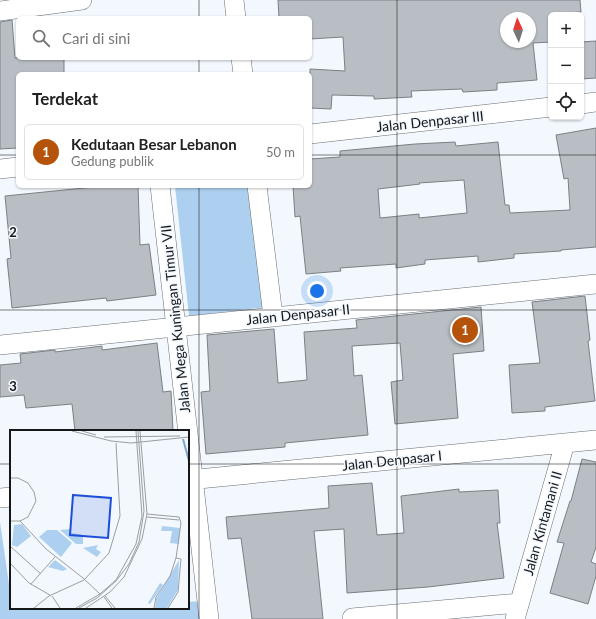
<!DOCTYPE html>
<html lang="id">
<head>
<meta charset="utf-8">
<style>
	:root { --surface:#fff; --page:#f2f2f2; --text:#222; --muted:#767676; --line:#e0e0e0; --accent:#b45309 }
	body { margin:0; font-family:Lato,sans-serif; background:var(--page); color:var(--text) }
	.controls { position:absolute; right:12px; top:12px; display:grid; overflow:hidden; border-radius:6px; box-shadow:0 1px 3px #0004 }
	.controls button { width:36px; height:36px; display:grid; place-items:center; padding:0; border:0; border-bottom:1px solid var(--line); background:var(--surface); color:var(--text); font:20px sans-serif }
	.compass { position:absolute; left:500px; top:12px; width:36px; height:36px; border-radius:50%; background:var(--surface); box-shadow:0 1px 3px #0004; rotate:356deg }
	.you { position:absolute; left:317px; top:291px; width:14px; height:14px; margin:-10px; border:3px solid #fff; border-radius:50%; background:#1a73e8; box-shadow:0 0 0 6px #1a73e833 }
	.badge { display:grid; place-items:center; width:26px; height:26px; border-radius:50%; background:var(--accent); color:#fff; font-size:13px; font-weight:700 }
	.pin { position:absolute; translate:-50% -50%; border:2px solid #fff; box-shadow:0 1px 4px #0006 }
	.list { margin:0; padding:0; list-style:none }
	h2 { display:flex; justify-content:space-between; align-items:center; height:52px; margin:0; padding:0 16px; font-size:17px }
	h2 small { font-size:13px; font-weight:400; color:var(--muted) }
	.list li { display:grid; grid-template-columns:26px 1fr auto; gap:12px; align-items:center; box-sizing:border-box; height:56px; margin:0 8px 8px; padding:0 8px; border:1px solid var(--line); border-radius:6px }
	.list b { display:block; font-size:15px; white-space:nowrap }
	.list p { margin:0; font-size:13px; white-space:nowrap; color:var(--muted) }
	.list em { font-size:13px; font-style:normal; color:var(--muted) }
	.icon { flex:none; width:22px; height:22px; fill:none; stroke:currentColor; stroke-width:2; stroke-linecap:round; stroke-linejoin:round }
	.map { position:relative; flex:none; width:596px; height:619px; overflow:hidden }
	.search { position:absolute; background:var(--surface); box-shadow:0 1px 3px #0004; left:16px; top:16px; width:296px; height:44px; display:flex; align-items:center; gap:10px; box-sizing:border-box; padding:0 14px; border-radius:6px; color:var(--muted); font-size:15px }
	.panel { position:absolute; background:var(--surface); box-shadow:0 1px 3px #0004; left:16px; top:72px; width:296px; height:116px; border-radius:6px }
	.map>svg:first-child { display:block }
	.green { fill:#add0f0 }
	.building { fill:#b8bec3; stroke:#7b8085; fill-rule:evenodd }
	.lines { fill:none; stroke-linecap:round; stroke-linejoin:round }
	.minor-casing { stroke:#696e73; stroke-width:20 }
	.minor { stroke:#fff; stroke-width:19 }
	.grid { fill:none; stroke:#151719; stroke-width:1; stroke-opacity:0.55 }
	.labels { text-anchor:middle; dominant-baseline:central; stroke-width:3; stroke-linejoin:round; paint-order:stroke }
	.street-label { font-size:14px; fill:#151719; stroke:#f2f8fd }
	.inset-river { fill:none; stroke:#7ca6cb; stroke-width:2 }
	.inset-road { fill:none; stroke:#9a9ea2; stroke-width:1 }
	.view { fill:#1d4ed8; fill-opacity:0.15; stroke:#1d4ed8; stroke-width:2 }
	.inset-edge { fill:none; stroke:#151719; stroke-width:2 }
	.grid-label { font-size:13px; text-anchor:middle; font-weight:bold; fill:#151719; stroke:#f2f8fd; stroke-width:3; stroke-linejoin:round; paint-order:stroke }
</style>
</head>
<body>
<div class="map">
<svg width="596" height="619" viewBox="0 0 596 619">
	<rect width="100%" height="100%" fill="#f2f8fd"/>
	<path class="green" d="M175 186H254L268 307 189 316Z
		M0 522 9 584H11V608H188V602L200 601 202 619H0Z"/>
	<path class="building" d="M278 0H580L581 12 551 14V42L533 43 537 80 497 83V90L463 92 462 89 411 91 412 97 374 99V96L332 95 331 109 310 108V69L345 71 343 37 310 39V18H279ZM506 18H530V42H506Z
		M12 20 15 58H64V74H18V148L0 149V22Z
		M596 41V78L581 79V42Z
		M596 128V247L561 250V251L514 254V258L478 262V256L425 260V264L396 268V264L340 268 341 271 306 274 300 216 295 217 293 186H310V159L340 157V151L415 144 455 142 456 146 498 142 505 205H509L510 213 570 210 568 178 564 179 556 135ZM464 180 467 213 419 218V214L380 218 378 189 420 184 419 183Z
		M93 186H138L140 245 149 244 156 295 107 301 106 298 12 308 7 259 11 258 5 196 94 187Z
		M585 296 590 340 588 341 595 401 545 407V411L512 413 509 365 540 363 532 302Z
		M481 307 484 351 453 354 458 418 395 424 391 382 403 380 400 343 352 346 354 376 362 375 368 435 285 443V447L206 454 201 392 210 391 207 335 274 329 278 383 307 380 304 332 357 328 356 320Z
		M157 343 163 392 171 391 173 431H75L72 404 26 408 24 395 0 397V365L21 363 20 354 55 350V352L102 346V350Z
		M582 459 596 462V547L591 562 596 564V576L588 604 550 593 564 543 557 542 570 501H571Z
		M372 483 377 535 404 533 401 496 459 489V492L498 490 500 523H497L504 578 428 587 347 593 344 529 314 531 323 619H252L241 538 228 539 226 517 329 508 328 486Z"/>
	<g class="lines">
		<g class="minor-casing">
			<path id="minor" d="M234 0 236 18
				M0 11 82 0
				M241 58 243 74
				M581 104 596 102
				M310 134 551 107
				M0 169 18 167
				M160 186 209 619
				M257 186 273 316
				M0 345 596 284
				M188 480 596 440
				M0 498 11 497
				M352 618 519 603
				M515 619 565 443"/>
		</g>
		<use href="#minor" class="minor"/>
	</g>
	<path class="grid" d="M199 0V18M397 0V619M199 58V74M0 155H18M310 155H596M199 186V619M0 310H596M0 464H11M188 464H596"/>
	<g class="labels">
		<g class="street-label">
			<text transform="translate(430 121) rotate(-6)">Jalan Denpasar III</text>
			<text transform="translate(298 314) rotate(-6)">Jalan Denpasar II</text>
			<text transform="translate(175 319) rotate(-96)">Jalan Mega Kuningan Timur VII</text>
			<text transform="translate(392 460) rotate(-6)">Jalan Denpasar I</text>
			<text transform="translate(542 523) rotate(-74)">Jalan Kintamani II</text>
		</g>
	</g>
	<g transform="translate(10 430)">
		<rect width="179" height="179" fill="#f2f8fd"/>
		<path d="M12 94 21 106 7 117 2 115 4 95ZM152 96 170 98 169 114 160 113 162 101H151ZM60 99 61 103 73 105V114H66L50 100ZM37 100H47L62 113 51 127 29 107ZM88 115 86 119 91 122 87 127 73 118ZM45 130 57 139 53 141 38 137ZM169 130 168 160 157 178H145L146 169ZM150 153 153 155 140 174 138 173Z" fill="#add0f0"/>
		<path class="inset-river" d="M173 9 179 31"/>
		<path class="inset-road" d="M62 1 101 11 121 13 179 7M72 1 86 5M94 7 170 6M0 48H8L18 53 24 62 26 71 18 87 10 91H0M137 84 169 87 171 93 166 128 160 146 146 167 144 178M137 87 169 90M10 91 36 119 73 148 90 164M0 116 31 144M0 133 19 153 40 165M21 154 45 127M42 166 50 178M95 166 105 178M94 167 102 178M24 178 39 166 74 150 99 123 110 86 106 13M66 178 90 164 106 150 126 114 132 86 126 1M69 178 87 168 106 151 119 134 129 112 134 81 128 1M76 178 100 162 114 147 132 109 137 84 130 1M158 178 168 162 171 129 166 128"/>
		<path class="view" d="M63 65 101 68 98 108 60 105Z"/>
		<rect width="179" height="179" class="inset-edge"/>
	</g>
	<g class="grid-label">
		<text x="13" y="237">2</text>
		<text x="13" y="391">3</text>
	</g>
</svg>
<div class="controls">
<button>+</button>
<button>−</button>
<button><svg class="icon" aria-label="locate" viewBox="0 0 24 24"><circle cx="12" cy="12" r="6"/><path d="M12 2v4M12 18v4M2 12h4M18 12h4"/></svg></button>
</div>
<svg class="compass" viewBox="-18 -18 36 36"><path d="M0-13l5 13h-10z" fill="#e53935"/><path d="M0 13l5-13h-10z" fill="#767676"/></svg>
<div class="you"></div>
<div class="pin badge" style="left:465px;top:330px">1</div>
<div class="search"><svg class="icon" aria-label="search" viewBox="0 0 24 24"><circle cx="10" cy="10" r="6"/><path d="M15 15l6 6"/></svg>Cari di sini</div>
<section class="panel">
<h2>Terdekat<small></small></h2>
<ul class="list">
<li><span class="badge">1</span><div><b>Kedutaan Besar Lebanon</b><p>Gedung publik</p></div><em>50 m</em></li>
</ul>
</section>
</div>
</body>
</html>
